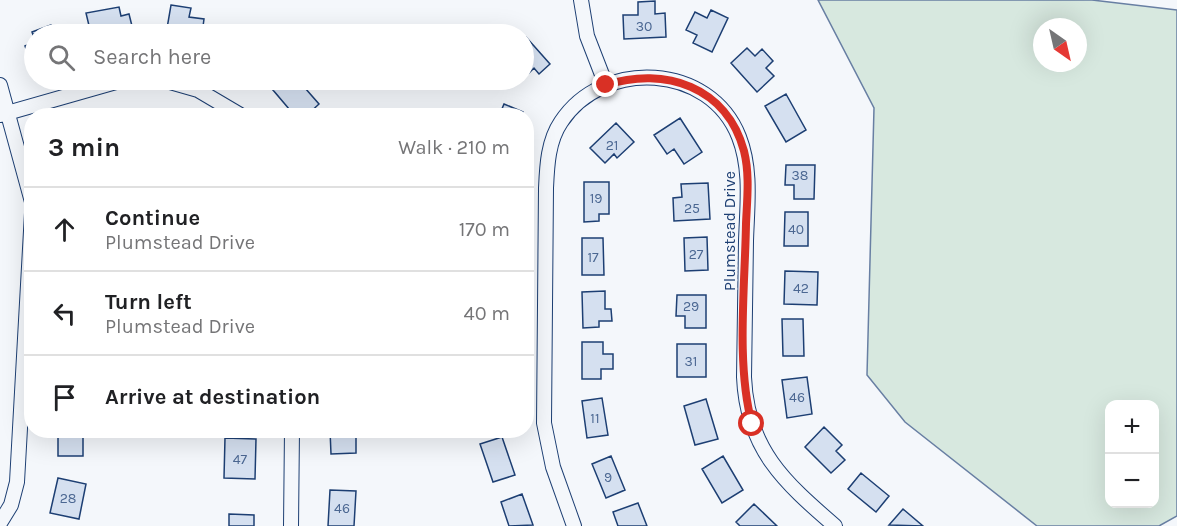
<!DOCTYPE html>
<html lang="en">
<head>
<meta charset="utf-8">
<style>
	:root { --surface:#fff; --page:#f6f6f6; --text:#202124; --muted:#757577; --line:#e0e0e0 }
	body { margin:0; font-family:Karla,sans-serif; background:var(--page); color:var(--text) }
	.controls { position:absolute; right:18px; bottom:18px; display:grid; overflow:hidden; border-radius:12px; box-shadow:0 6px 24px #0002 }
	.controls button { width:54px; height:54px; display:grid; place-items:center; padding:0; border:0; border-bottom:2px solid var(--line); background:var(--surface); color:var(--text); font:30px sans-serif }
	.compass { position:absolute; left:1033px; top:18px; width:54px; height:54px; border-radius:50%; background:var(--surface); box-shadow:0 6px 24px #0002; rotate:146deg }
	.stop { position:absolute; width:18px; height:18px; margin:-14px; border:4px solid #d93025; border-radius:50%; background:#fff }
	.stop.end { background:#d93025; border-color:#fff; box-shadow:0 2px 6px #0008 }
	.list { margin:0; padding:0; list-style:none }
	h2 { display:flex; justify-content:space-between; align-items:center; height:78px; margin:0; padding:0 24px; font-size:26px }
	h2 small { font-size:20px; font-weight:400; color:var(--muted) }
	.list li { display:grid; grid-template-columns:39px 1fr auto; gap:18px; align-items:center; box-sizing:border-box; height:84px; padding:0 24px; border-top:2px solid var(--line) }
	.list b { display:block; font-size:22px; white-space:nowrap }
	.list p { margin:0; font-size:20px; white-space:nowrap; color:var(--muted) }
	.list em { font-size:20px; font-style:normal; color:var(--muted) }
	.icon { flex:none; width:33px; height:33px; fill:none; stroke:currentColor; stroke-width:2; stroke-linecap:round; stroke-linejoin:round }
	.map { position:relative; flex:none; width:1177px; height:526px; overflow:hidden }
	.search { position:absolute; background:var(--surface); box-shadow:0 6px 24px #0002; left:24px; top:24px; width:510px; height:66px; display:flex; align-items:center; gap:15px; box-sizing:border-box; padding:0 21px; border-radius:33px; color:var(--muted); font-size:22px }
	.panel { position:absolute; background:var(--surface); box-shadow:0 6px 24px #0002; left:24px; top:108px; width:510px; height:330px; border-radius:24px }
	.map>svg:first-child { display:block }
	.green { fill:#d7e8df; stroke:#687fa3; stroke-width:1.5; fill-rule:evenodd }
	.building { fill:#d5e0f0; stroke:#1d3f73; stroke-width:1.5 }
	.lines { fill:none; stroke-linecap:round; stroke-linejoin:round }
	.street-casing { stroke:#1d3f73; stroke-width:16 }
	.street { stroke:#f4f7fb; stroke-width:14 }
	.route { stroke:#d93025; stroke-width:8 }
	.labels { text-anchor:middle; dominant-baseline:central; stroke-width:4.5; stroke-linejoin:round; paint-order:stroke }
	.number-label { font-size:14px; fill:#4b6792 }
	.street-label { font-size:16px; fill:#1d3f73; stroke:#f4f7fb }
</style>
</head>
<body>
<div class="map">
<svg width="1177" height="526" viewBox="0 0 1177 526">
	<rect width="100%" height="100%" fill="#f4f7fb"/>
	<path class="green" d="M818 0H1092L1177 10V516L1159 526H1037L905 422 867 375 874 108ZM1042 27H1078V63H1042ZM1110 404H1154V504H1110Z"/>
	<path class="building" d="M655 1V14L665 13 666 37 624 39 623 15H638V2Z
		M171 5 191 8 189 17 204 19 202 34H166Z
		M119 7 121 16 129 14 134 34H91L86 13Z
		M711 10 728 18 712 52 693 43 697 35 686 30 695 12 707 18Z
		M51 25 55 34H34V38L32 32Z
		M526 37 550 64 539 74 534 68 524 78V39Z
		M34 42V68L33 69 25 46Z
		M747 48 755 56 762 49 773 61 766 68 774 76 757 92 731 63Z
		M285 80H298L319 104 306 116H295L273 90Z
		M786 94 806 130 786 142 765 106Z
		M504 104 523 112 522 116H499Z
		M680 118 702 152 684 164 674 149 667 154 654 135Z
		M616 123 634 142 617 158 614 154 605 163 590 148Z
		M786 165H815L814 199H794V185H785Z
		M584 182H609V214H599V221L584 222Z
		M708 183 710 219 674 221 673 198 682 197 681 184Z
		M785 212H808V246H784Z
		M707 237 708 270 685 271 684 238Z
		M582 238H603L604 275H582Z
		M785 271 818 272 817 305 784 304Z
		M605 291V309H611L612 321H599V327L583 328 582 292Z
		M677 295H706V328H685V316H676Z
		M782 319H803L804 356H783Z
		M582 342H603V354H613V369H601V379H582Z
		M677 344H706V377H677Z
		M807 377 812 414 787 418 782 380Z
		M602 398 608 435 587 438 582 401Z
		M706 399 718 439 695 445 684 406Z
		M824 427 842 445 836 451 845 460 831 473 805 447Z
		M58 430H83V456H58Z
		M330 430H362L356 432V453L331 454Z
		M502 437 515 475 493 482 480 444Z
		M225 438 256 439 255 479 224 478Z
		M611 456 625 490 606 498 592 464Z
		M723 456 743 490 722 503 702 469Z
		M861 473 889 496 876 512 848 489Z
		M58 478 86 484 79 519 50 513Z
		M330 490 356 491 354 526H328Z
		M522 494 533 525 509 526 501 502Z
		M638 503 647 526H618L613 512Z
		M754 504 777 526H740L736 522Z
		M903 509 923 526 889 525Z
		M229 514 254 515V526H229Z"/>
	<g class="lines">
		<g class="street-casing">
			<path id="street" d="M581 0 587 36 606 85
				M163 80 198 90 242 116
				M0 85 32 202
				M0 115 123 80
				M0 523 11 505 17 482 32 213
				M291 526 292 430
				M574 526 553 467 544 423 546 188C547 166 548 141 561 122 603 58 710 63 739 137 752 170 747 207 746 241 745 286 745 332 744 377 747 449 784 482 835 526"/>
		</g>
		<use href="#street" class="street"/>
	</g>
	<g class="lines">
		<path class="route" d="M606 85C665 66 727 87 744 151 750 175 747 200 746 224 745 286 736 365 752 424"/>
	</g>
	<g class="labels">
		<g class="number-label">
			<text x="644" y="26">30</text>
			<text x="612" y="145">21</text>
			<text x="800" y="175">38</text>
			<text x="596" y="198">19</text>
			<text x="692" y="208">25</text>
			<text x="796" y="229">40</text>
			<text x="696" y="254">27</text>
			<text x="593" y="257">17</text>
			<text x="801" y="288">42</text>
			<text x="691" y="306">29</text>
			<text x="691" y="361">31</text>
			<text x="797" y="397">46</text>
			<text x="595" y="418">11</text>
			<text x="240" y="459">47</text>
			<text x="608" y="477">9</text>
			<text x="68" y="498">28</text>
			<text x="342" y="508">46</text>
		</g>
		<g class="street-label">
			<text transform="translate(729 231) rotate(-90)">Plumstead Drive</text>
		</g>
	</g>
</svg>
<div class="controls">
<button>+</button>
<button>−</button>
</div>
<svg class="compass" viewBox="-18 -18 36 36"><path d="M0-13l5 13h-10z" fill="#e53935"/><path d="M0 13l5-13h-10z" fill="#757577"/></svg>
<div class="stop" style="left:752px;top:424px"></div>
<div class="stop end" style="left:606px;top:85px"></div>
<div class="search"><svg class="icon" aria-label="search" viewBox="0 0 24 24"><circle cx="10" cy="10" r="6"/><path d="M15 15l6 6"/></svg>Search here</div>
<section class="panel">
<h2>3 min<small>Walk · 210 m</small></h2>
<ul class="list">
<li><svg class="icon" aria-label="ahead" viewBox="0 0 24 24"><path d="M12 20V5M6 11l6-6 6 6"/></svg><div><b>Continue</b><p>Plumstead Drive</p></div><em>170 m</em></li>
<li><svg class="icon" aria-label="left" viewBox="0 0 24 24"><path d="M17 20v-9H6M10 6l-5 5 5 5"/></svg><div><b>Turn left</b><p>Plumstead Drive</p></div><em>40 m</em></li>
<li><svg class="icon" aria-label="arrive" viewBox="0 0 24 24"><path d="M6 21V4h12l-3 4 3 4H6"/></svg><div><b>Arrive at destination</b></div></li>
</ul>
</section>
</div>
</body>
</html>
